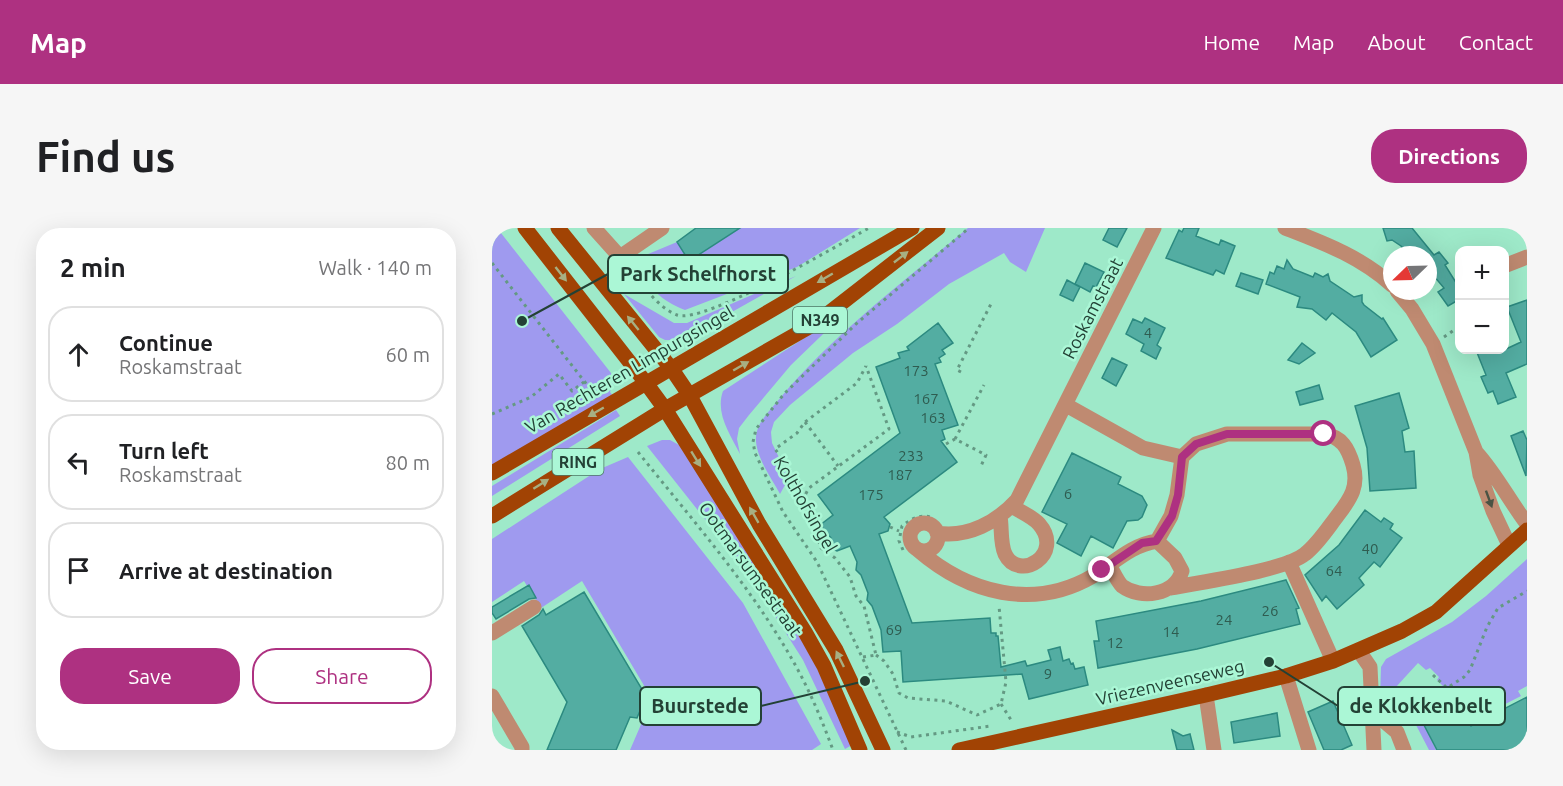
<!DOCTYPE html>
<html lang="en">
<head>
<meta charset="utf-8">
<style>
	:root { --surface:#fff; --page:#f6f6f6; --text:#202124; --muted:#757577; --line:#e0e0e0; --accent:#ae3181 }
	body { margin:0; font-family:Ubuntu,sans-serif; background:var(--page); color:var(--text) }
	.controls { position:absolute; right:18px; top:18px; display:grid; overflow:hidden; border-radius:12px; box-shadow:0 6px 24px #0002 }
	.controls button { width:54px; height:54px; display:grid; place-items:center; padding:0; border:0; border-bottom:2px solid var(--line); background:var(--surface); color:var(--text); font:30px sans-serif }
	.compass { position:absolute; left:891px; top:18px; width:54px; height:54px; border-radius:50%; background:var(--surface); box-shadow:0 6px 24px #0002; rotate:247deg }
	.stop { position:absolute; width:18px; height:18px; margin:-14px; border:4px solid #ae3181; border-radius:50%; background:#fff }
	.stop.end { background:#ae3181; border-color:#fff; box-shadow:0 2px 6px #0008 }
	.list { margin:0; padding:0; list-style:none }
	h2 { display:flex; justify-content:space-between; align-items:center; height:78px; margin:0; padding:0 24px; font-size:26px }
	h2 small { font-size:20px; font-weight:400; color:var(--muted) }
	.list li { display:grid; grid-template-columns:39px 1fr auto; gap:18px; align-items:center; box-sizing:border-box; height:96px; margin:0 12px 12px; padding:0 12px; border:2px solid var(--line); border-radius:24px }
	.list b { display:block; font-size:22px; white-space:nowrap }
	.list p { margin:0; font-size:20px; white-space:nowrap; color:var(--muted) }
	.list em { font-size:20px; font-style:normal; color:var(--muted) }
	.actions { display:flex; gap:12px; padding:18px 24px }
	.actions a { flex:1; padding:14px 0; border:2px solid var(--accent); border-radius:24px; text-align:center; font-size:21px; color:var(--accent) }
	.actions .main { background:var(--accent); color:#fff }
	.icon { flex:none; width:33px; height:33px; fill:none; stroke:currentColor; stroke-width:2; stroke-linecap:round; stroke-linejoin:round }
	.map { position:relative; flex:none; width:1035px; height:522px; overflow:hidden; border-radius:24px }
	header { display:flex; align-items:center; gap:36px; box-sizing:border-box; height:84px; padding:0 30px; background:var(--accent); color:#fff }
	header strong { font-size:28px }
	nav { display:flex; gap:33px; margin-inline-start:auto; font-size:21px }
	.intro { display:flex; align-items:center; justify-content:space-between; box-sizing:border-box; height:144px; padding:0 36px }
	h1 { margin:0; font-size:42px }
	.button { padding:15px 27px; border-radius:24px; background:var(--accent); color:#fff; font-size:21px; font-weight:700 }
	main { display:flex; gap:36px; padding:0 36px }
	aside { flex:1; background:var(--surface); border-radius:24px; box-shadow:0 6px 24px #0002 }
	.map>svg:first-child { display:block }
	.green { fill:#9f9aef }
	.building { fill:#53ada2; stroke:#2c8a80; stroke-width:1.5 }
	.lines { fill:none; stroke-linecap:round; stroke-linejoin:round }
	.path { stroke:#649983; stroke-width:3; stroke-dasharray:3 4.5; stroke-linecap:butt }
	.minor { stroke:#bf8a71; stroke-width:15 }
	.major { stroke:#a14304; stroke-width:15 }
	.oneway { fill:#a7af82 }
	.oneway2 { fill:#4a5344 }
	.route { stroke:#ae3181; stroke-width:8 }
	.labels { text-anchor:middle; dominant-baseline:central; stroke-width:5; stroke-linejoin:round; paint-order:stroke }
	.number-label { font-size:15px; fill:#2f5c50 }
	.shield { fill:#abf7d6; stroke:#4c7865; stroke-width:1.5 }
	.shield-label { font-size:16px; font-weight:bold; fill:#234135 }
	.street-label { font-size:18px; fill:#234135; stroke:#abf7d6 }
	.leader { fill:none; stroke:#234135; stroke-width:2 }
	.callout-dot { fill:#234135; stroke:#abf7d6; stroke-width:2 }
	.callout { fill:#abf7d6; stroke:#234135; stroke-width:2 }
	.callout-label { font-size:20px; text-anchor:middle; font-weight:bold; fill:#234135 }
</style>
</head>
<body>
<header>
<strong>Map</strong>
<nav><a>Home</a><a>Map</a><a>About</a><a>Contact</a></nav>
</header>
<div class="intro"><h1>Find us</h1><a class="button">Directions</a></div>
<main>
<aside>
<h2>2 min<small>Walk · 140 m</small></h2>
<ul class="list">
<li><svg class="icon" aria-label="ahead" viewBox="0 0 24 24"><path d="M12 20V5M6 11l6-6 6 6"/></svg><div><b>Continue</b><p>Roskamstraat</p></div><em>60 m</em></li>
<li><svg class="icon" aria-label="left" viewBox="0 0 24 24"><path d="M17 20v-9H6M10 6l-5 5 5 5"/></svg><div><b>Turn left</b><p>Roskamstraat</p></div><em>80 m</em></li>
<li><svg class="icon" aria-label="arrive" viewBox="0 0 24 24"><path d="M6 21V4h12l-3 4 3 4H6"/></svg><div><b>Arrive at destination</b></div></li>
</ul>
<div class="actions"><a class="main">Save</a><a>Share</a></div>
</aside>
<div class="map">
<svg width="1035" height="522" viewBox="0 0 1035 522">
	<rect width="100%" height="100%" fill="#9ee9c9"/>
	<path class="green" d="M0 0H5L119 145 122 155 118 164 121 168 0 237Z
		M248 0H368L305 39 193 82C169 73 154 58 145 33L149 29 185 14 198 33Z
		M476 0H553L534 44 518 34 512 25 457 56 405 96 361 125 298 177 282 194 279 204 280 215 294 244 293 257 288 266C279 249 259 223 265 203 269 190 281 179 289 169 343 105 411 54 476 0Z
		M304 48 190 112H173L167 109 132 66 182 95H195Z
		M357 81 299 137 257 187 247 200 245 211 248 226C238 206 223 185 231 163Z
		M124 182 128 188 0 268V258Z
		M170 212H178L187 217 260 328 266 348 290 388 299 393 324 438 360 517 353 521 311 432 265 360 250 338 155 218Z
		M136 229 251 375 329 516 320 522H138L160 471 90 353 49 380 32 353 0 374V311L108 241Z
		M1035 331V458L1026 463 1029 468 982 492 975 478 990 470 984 459 971 465 973 472 932 497 944 522H937L924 497 956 463 945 452 947 449 938 440 934 442 926 435 892 472 900 479 896 483 888 472 889 439 894 431 960 394 994 368Z"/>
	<path class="building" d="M204 0H248L197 33 185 14Z
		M617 0H635L625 19 611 12Z
		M692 0H707L704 8 727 17 729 12 743 18 732 46 724 42 721 47 674 30 687 2 690 4Z
		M891 0H920L942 27 947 24 956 35 953 37 968 61V71L956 78 946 64 952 60 936 41V27H917L909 18 900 12 895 13Z
		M795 32 801 41 821 49 823 45 831 49 836 46 838 53 862 69 870 67V74L872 77 890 91 891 90 905 112 879 129 864 104 840 85 834 92 820 81 805 79 808 69 774 56 778 44 782 46 785 38 792 41Z
		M593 35 612 44 604 59 601 58 598 64 583 56Z
		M749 45 771 52 766 66 744 58Z
		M575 52 588 59 581 73 568 67Z
		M1035 72V136L1014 145 1024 169 1006 176 1001 163 996 165 989 149 994 147 984 122H1012L1029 114 1015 79Z
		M653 90 673 100 665 117 669 120 664 131 649 123 652 116 634 106 641 91 650 95Z
		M446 95 461 115 450 122 453 126 447 130 449 134 443 136 466 197 450 202 453 211 449 213 465 234 392 289 398 296 396 303 387 306 420 395 498 390 499 405H504V408H506L509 439 533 433 535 438 559 432 556 422 568 419 571 433 577 431 579 436 581 435 583 441 592 439 596 457 537 471 530 446 411 454 409 423 391 424 389 402 380 378 375 372 376 365 369 347 364 342 365 334 358 318 345 323 338 320 339 310 328 297 341 287 326 267 408 205 384 139 408 130 406 125 417 122 415 119Z
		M810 115 823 125 807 136 796 132Z
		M620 130 635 137 624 158 610 150Z
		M827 157 831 171 808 177 804 164Z
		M907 165 917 200 910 203 913 224 922 223 924 260 878 263 875 220 863 178Z
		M1031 203 1035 212 1034 248 1019 208Z
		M580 225 629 249 626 256 650 268 655 277 650 289 646 292 635 293 621 320 599 308 589 328 565 315 575 296 550 284Z
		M873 282 889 294 892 290 901 296 898 301 910 310 888 339 882 334 867 350 872 357 845 381 834 368 830 373 813 347 847 317Z
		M794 352 807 380 804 381 808 396 705 421 606 440 602 413H607L604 393 709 373Z
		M37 357 44 370 37 371 4 391 0 385V379Z
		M92 364 154 468 145 490 138 489 124 522H55L75 474 30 398 47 387 51 381 54 387Z
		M1035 469V517L1026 522H945L932 497 969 478 979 498Z
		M841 473 860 517 849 522H832L816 484Z
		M785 485 788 508 742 515 739 494Z
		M680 502 691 508 698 506 702 522H685Z"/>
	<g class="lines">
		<path class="path" d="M0 35 103 167
			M136 39C148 54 166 80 185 87 211 97 348 16 377 0
			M1012 63 1014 67 1012 68
			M952 109 968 98
			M469 144 465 142 500 74
			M0 186 39 169 67 146 80 163 92 154
			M313 194 346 238
			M463 211 492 157
			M454 216 463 211 494 227 489 238
			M146 224C202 294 263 363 306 442 320 468 331 495 341 522
			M312 269 306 253 283 221 305 205 313 194 365 155 374 138
			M398 299 407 303
			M411 322 407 313 410 298C419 291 429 285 441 290
			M384 427 392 433 401 446 407 465 416 470 454 473 485 487 509 476 514 454 507 378
			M371 429 384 427 372 378 364 368 358 349 343 330 329 320 312 269 317 260 397 201 374 138
			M941 447 955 460 972 449 978 442 995 399 1006 380 1035 363
			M509 476 521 495
			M405 504 419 509 499 498
			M414 522 325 334 291 284 263 225 261 214 264 201 292 166 364 96 477 0"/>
		<path class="minor" d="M102 0 128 29 170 0
			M793 0C834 16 867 28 900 57
			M1012 38 1035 29
			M905 63 920 81 941 116 984 224 988 247 1001 283 1017 317
			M574 177 651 220 690 229 685 267 679 288 665 313
			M984 224C1004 246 1017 272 1035 296
			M508 288C510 299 508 315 513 326 527 355 573 326 547 296 541 289 528 283 519 278
			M418 309a14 14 0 1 1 28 0a14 14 0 1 1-28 0Z
			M445 305C476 310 505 294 525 272L662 0
			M426 322C476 365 541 383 601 348 622 335 639 317 665 313L683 330 690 343C683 367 649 372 630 358 625 353 621 343 617 337
			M797 334 841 433
			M679 360C708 354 792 343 813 326 826 316 836 300 846 287 859 270 867 258 861 237 856 220 850 209 832 206H735L704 216 690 229
			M0 405 42 379
			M867 423 878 439 882 522
			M794 448 817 522
			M714 467 722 522
			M0 468 30 519V522
			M880 483 905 504 912 522"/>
		<path class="major" d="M33 0 154 155 173 181 313 404 332 438 368 522
			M66 0 179 140 198 168 267 296 344 422 391 522
			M0 245 420 0
			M0 288 173 181 324 95 446 0
			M467 522 714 467 794 448 841 433 910 403 944 384 1035 302"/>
	</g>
	<defs><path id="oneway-solid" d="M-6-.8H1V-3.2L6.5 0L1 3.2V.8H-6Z" transform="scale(1.5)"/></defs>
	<g class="oneway">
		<use href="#oneway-solid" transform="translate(409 29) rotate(-38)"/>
		<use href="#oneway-solid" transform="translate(69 46) rotate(52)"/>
		<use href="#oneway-solid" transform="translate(333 50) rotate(150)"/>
		<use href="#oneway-solid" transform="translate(141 95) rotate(-129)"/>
		<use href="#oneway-solid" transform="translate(249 138) rotate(-30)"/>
		<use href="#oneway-solid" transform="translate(104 184) rotate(150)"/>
		<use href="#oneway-solid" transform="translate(204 231) rotate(58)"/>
		<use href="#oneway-solid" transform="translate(49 256) rotate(-32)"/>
		<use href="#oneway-solid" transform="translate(262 287) rotate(-120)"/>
		<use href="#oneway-solid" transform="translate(348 431) rotate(-116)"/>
	</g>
	<use class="oneway2" href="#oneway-solid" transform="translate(997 271) rotate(70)"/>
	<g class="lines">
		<path class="route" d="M610 342 650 315 664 313 680 288 686 267 690 229 704 216 735 206H832"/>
	</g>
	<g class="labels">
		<g class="number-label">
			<text x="656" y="104">4</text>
			<text x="424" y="142">173</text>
			<text x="434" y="170">167</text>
			<text x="441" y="189">163</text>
			<text x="419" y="227">233</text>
			<text x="408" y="246">187</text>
			<text x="576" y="265">6</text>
			<text x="379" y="266">175</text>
			<text x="878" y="320">40</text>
			<text x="842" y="342">64</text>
			<text x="778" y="382">26</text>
			<text x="732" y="391">24</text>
			<text x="402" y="401">69</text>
			<text x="679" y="403">14</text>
			<text x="623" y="414">12</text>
			<text x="556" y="445">9</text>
		</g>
		<g class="shield">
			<rect x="301" y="79" width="54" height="26" rx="4.5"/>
			<rect x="60.5" y="221" width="51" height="26" rx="4.5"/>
		</g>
		<g class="shield-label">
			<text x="328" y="92">N349</text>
			<text x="86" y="234">RING</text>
		</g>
		<g class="street-label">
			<text transform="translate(600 80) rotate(-63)">Roskamstraat</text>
			<text transform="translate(137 141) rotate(-30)">Van Rechteren Limpurgsingel</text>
			<text transform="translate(314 276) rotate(60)">Kolthofsingel</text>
			<text transform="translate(259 341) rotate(54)">Ootmarsumsestraat</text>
			<text transform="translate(678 454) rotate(-13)">Vriezenveenseweg</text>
		</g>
	</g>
	<path class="leader" d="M30 93L116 46M373 453L269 478M777 434L846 478"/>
	<g class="callout-dot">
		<circle cx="30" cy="93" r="6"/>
		<circle cx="373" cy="453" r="6"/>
		<circle cx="777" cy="434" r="6"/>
	</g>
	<g class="callout">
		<rect x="116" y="27" width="180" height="38" rx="6"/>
		<rect x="148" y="459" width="121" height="38" rx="6"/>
		<rect x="846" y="459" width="167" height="38" rx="6"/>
	</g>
	<g class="callout-label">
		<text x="206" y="53">Park Schelfhorst</text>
		<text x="208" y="485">Buurstede</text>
		<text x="929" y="485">de Klokkenbelt</text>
	</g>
</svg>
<div class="controls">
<button>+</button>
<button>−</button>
</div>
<svg class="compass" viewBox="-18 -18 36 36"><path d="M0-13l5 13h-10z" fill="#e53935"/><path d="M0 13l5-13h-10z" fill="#757577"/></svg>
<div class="stop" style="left:832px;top:206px"></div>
<div class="stop end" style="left:610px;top:342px"></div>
</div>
</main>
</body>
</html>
